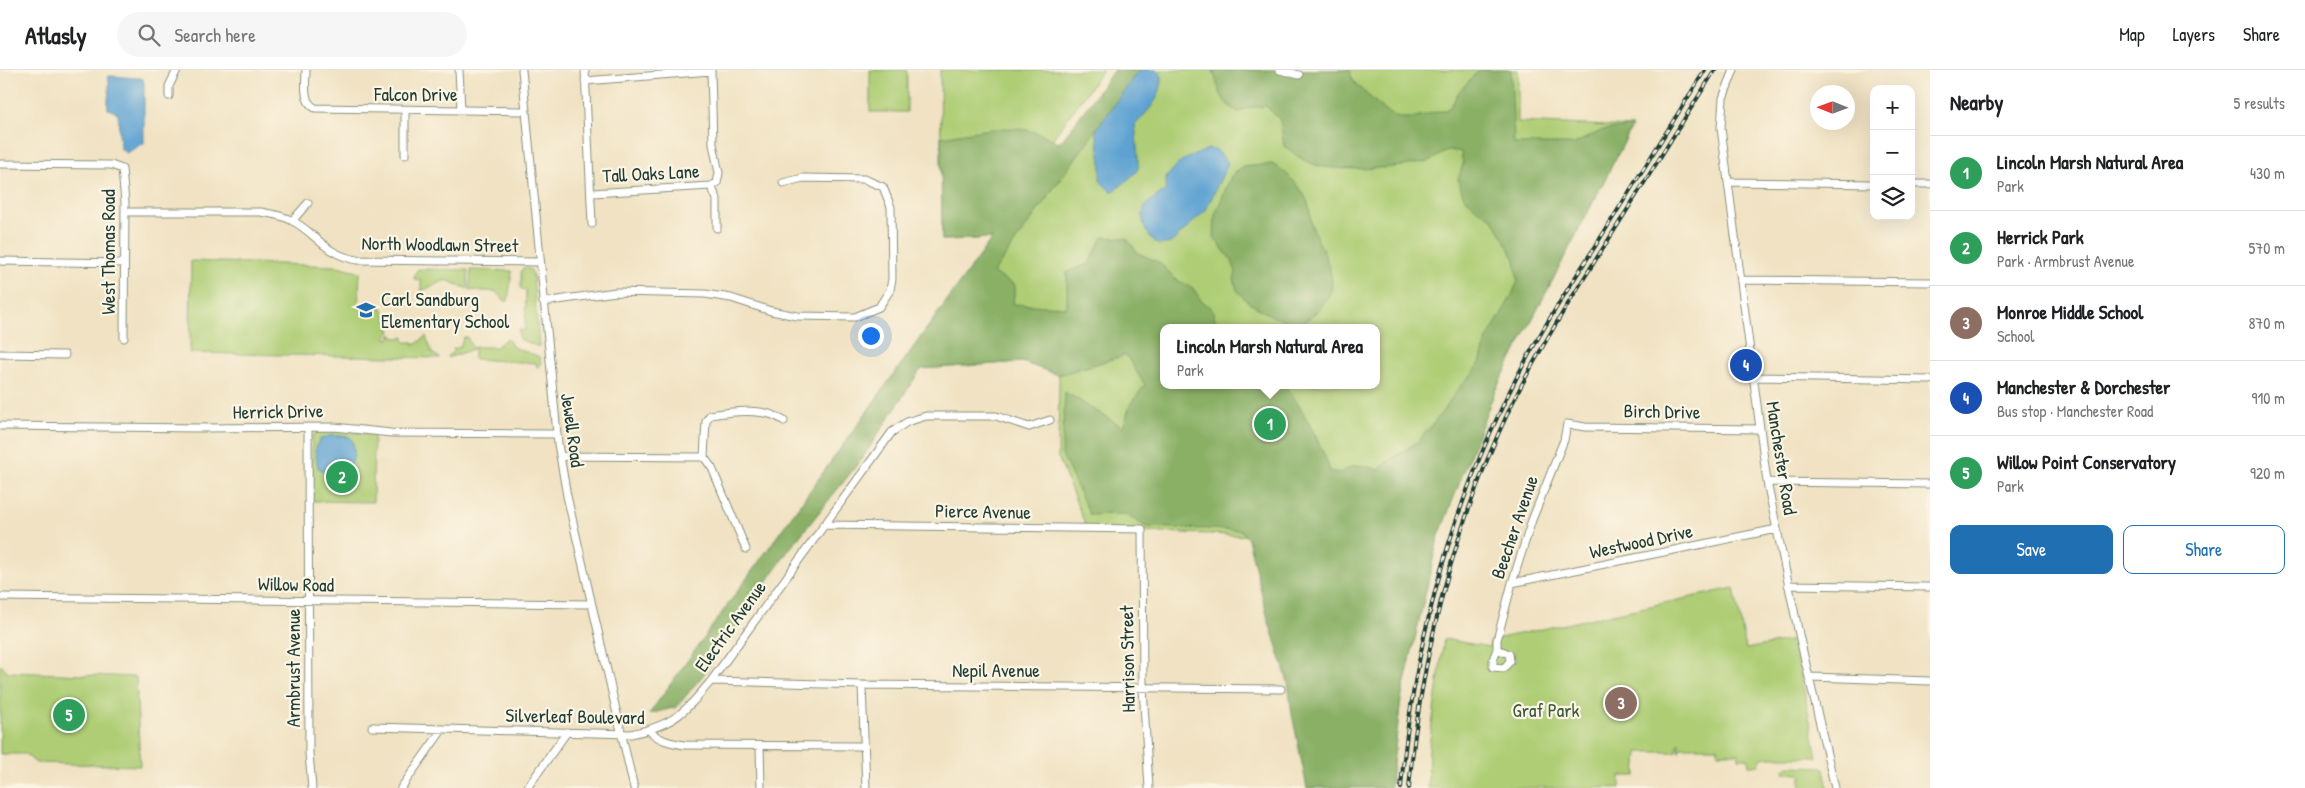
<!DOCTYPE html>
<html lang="en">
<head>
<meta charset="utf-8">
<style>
	:root { --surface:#fff; --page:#f6f6f6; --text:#202124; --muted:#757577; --line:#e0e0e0; --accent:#1f6fb2 }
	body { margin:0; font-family:"Patrick Hand",sans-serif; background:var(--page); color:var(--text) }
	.controls { position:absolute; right:15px; top:15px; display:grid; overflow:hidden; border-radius:10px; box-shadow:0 5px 20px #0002 }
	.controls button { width:45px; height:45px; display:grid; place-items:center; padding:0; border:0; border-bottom:1px solid var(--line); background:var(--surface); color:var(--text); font:25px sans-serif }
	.compass { position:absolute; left:1810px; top:15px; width:45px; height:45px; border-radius:50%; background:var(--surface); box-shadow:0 5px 20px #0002; rotate:271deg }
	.you { position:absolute; left:870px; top:265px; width:18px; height:18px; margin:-12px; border:4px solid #fff; border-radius:50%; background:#1a73e8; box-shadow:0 0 0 8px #1a73e833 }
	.badge { display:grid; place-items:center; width:32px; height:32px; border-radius:50%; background:var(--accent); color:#fff; font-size:16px; font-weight:700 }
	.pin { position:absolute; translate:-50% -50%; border:2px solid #fff; box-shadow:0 1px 5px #0006 }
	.popup { position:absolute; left:1160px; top:254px; width:220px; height:65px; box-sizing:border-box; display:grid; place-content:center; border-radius:10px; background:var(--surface); filter:drop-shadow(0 1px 4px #0005); font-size:16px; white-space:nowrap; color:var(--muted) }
	.popup b { font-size:19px; color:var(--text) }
	.popup::after { content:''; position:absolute; left:50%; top:100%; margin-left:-10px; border:10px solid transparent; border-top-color:var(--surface) }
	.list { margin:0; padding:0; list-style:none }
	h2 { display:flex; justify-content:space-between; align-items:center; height:65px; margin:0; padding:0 20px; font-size:21px }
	h2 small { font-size:16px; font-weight:400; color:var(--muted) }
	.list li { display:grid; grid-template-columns:32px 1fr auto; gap:15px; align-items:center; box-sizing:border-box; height:75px; padding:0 20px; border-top:1px solid var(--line) }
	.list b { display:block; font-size:19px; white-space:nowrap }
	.list p { margin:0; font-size:16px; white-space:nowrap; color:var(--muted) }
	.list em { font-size:16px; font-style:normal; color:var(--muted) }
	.actions { display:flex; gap:10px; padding:15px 20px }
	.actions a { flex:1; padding:11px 0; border:1px solid var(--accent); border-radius:10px; text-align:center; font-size:18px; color:var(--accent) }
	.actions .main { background:var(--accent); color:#fff }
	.icon { flex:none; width:28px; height:28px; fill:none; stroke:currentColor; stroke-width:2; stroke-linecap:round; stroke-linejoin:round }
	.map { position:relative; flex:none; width:1930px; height:718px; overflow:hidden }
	header { display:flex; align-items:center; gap:30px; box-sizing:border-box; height:70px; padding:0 25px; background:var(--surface); border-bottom:1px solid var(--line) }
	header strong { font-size:24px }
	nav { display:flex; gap:28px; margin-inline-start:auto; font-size:18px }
	.search { width:350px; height:45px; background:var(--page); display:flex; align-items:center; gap:12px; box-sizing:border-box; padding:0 18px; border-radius:28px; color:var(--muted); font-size:19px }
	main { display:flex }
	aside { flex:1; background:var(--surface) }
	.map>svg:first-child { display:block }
	.green { fill:#aecd74; stroke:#668554; fill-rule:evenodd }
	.forest { fill:#8ab066; stroke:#54764d }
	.water { fill:#5da2d2; stroke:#3e7083 }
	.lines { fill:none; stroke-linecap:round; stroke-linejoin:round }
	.minor-casing { stroke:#88907b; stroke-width:9 }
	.minor { stroke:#fff; stroke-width:7 }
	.rail-casing { stroke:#1f3d34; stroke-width:4 }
	.rail { stroke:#fcf5e5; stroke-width:2; stroke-dasharray:5.5; stroke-linecap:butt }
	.labels { text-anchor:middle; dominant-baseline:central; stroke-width:4.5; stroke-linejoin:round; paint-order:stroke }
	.street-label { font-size:19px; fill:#1f3d34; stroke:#fcf5e5 }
	.poi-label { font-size:19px; fill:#1f3d34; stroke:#fcf5e5; text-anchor:start }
	.park-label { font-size:19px; fill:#3c5a41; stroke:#fcf5e5 }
</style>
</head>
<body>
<header>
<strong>Atlasly</strong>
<div class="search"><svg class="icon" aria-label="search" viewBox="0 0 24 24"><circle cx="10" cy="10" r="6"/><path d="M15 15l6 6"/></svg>Search here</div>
<nav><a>Map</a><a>Layers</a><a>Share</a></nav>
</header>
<main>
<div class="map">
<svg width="1930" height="718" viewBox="0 0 1930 718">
	<rect width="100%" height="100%" fill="#fcf5e5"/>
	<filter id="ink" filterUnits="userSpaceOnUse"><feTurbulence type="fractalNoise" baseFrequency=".02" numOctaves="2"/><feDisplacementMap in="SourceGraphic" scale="10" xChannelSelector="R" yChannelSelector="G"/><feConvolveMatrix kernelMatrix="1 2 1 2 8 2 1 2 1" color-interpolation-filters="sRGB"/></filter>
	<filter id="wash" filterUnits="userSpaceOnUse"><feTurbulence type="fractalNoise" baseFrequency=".0096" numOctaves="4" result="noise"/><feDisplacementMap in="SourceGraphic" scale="20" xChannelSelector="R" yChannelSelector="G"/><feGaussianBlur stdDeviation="1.12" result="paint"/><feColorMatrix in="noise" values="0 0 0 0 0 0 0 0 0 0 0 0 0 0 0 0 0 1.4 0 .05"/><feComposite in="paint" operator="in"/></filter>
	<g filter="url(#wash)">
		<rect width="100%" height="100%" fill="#f0e2c2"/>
		<path class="green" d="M870 0H907V42H870Z
			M940 0H1103L979 169 942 170Z
			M1128 0H1518V52L1632 57 1495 321 1438 468 1401 629 1390 718 1255 466 1087 459 1058 387 1059 305 1022 292 921 299ZM1164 258H1376V315H1164Z
			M191 191 338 196 357 201 360 202 358 237H382L391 262H389L385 268 390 269 391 264 396 268 404 267V272H414V276L426 266 432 283 440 288 190 283Z
			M524 197 531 200 533 206 539 277 519 269V260H525L526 220 521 219V201Z
			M418 199 468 200V219L446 210 421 221V210L414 209 415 203Z
			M471 200 512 201 508 231H505L496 222 470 220Z
			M464 267H467L473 279 448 288 447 286 454 282 453 279 460 277Z
			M507 268 513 277 540 287 541 295 537 297 536 293 474 289V277H496Z
			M331 361 374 364 373 432 311 431 312 368 315 363Z
			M1734 518 1746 579 1794 570 1817 687H1765L1761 689 1759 695H1749L1748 688H1739V683H1718V677H1683L1680 678 1679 682V672L1676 682H1638L1636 706H1620V718H1428L1429 676 1444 569 1489 577 1491 570Z
			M0 595 9 602 136 607 140 696 36 693 25 684H0Z
			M1788 696 1820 697 1824 699 1828 718H1801V704L1785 703 1784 699Z"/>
		<path class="forest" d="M1114 0H1139L993 203 1015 215 1013 234 1067 237V202L1089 194 1103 167 1126 168 1138 183 1160 193 1177 210 1193 218 1202 232 1211 237 1218 258H1164V315H1284C1297 327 1326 384 1330 401L1340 403C1358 392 1359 395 1380 400L1384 394 1417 372 1437 349 1462 314 1472 304 1480 293 1487 269 1511 227 1518 211 1515 190 1493 149 1477 139 1464 127 1458 110 1463 94 1461 82C1442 77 1441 88 1426 92 1400 98 1338 103 1313 94 1302 91 1293 82 1284 76L1280 50 1266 36 1248 38 1239 42C1221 35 1218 17 1213 0H1350L1352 10 1363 21 1387 42 1399 48H1411L1445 40 1451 36 1458 23 1479 0H1511L1514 74H1574L1603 60 1632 57 1495 321 1438 468 1401 629 1390 718H1307L1292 644 1288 612 1268 549 1248 469 1241 460 1147 457 1124 444 1090 445 1062 385 1065 322 1123 357 1131 333 1145 315 1126 285 1059 305 1022 292 921 299 861 390 788 481 707 600 677 637 649 644 992 168 942 170 941 67C981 61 1021 48 1058 73L1063 69Z
			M1272 94C1287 102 1302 117 1308 133 1311 141 1310 151 1313 159 1320 176 1332 195 1332 214 1331 230 1312 248 1299 255L1272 246 1249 233 1237 220 1234 209 1236 202 1232 191 1214 168 1215 145 1231 106 1242 97Z"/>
		<path class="water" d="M1139 0H1157L1162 6C1162 28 1149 40 1135 55 1136 61 1139 97 1138 99 1133 107 1121 115 1114 121H1110L1100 111 1101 92 1096 60Z
			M110 6 140 8 143 9 144 14V73L126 83 120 78 118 43 108 39C107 28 111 18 108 7Z
			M1208 79 1217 80 1228 93 1206 140 1171 173 1159 175C1148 168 1138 150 1145 137 1148 131 1161 124 1166 119V107L1181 91Z
			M332 365 350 367C357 377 355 393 346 401L329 405 318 398 315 380 319 370Z"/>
	</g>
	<g filter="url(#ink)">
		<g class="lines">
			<g class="minor-casing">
				<path id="minor" d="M306 0C306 13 302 31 315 38L526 41
					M459 0 461 40
					M522 0 558 374 567 426 634 718
					M585 0 592 154
					M711 0 713 74 719 103 717 113 711 116 717 129V158
					M1280 0 1299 5
					M1734 0 1723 28 1721 58 1767 412 1800 569 1835 718
					M585 11 711 1
					M169 26V16L177 0
					M405 85V41
					M0 94 111 95 122 99 125 133 124 268
					M1728 112 1874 114
					M1911 114H1930
					M592 123 711 116
					M125 142H261C271 144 281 145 291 150 317 163 323 184 357 190L539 192
					M292 151 308 133
					M0 191 124 193
					M1741 210 1930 212
					M543 232 616 222 705 224 731 228 771 241 797 246 855 247 879 237 890 220 892 209 891 137 883 117 864 109 803 108 783 113
					M0 284 65 285
					M1753 307 1930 310
					M0 356 202 358 334 357 391 363 556 364
					M308 357 309 683 312 718
					M560 386 704 387
					M704 387 706 351 710 345C733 341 766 337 784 351
					M704 387 712 398 746 479
					M1767 412 1930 414
					M823 455 1142 459 1143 617 1149 718
					M1512 513 1777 459
					M1788 515 1930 517
					M0 527 591 534
					M1497 579 1493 590V597L1504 598 1510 591 1509 584 1497 579V570L1512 513 1532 450 1564 370 1567 354 1585 357 1760 359
					M1810 607 1930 611
					M711 611 862 615 1281 619
					M862 615 866 718
					M372 657 631 664C674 655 683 644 711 611L892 362 907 352 926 346H996L1029 357 1050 350
					M649 660C657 670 672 673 684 675L864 676
					M760 676 761 718
					M401 718 442 660
					M527 718 567 662"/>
			</g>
			<use href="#minor" class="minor"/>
			<g class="rail-casing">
				<path id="rail" d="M1401 718C1412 586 1447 452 1504 333 1530 278 1563 226 1596 175 1632 117 1669 58 1705 0
					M1409 718C1421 587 1454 456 1511 336 1539 279 1573 225 1607 172 1643 114 1679 57 1715 0"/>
			</g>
			<use href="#rail" class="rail"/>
		</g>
	</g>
	<defs>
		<g id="school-bare" transform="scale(1.5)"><path d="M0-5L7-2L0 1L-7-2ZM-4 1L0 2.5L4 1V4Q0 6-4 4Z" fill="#1f6fb2" stroke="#fcf5e5" stroke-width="2.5" paint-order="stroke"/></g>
	</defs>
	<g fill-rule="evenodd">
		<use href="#school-bare" x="366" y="240"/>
	</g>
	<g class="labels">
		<g class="street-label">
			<text x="416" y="24">Falcon Drive</text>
			<text transform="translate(651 103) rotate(-3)">Tall Oaks Lane</text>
			<text transform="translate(440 174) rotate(1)">North Woodlawn Street</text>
			<text transform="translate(108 182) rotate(-90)">West Thomas Road</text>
			<text transform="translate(278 341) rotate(-1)">Herrick Drive</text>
			<text transform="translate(1662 341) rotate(1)">Birch Drive</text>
			<text transform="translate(573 360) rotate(82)">Jewell Road</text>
			<text transform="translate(1782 388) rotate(81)">Manchester Road</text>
			<text transform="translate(983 441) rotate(1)">Pierce Avenue</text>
			<text transform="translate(1514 457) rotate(-71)">Beecher Avenue</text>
			<text transform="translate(1641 471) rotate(-12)">Westwood Drive</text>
			<text transform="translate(296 514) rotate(1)">Willow Road</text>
			<text transform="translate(730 556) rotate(-54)">Electric Avenue</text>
			<text transform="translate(1127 589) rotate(-91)">Harrison Street</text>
			<text transform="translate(293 598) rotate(-90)">Armbrust Avenue</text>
			<text x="996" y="600">Nepil Avenue</text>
			<text transform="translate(575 646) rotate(1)">Silverleaf Boulevard</text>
		</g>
		<g class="poi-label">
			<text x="381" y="229">Carl Sandburg<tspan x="381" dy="22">Elementary School</tspan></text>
		</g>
		<g class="park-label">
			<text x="1546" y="640">Graf Park</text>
		</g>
	</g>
</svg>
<div class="controls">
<button>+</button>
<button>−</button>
<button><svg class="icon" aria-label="layers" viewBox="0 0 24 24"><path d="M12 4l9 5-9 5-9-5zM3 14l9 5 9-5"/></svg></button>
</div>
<svg class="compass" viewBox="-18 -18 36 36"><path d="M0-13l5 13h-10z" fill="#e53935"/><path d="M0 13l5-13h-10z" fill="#757577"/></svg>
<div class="you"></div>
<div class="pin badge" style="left:1270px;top:354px;background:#2e9e5b">1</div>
<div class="popup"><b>Lincoln Marsh Natural Area</b>Park</div>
<div class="pin badge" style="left:342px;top:407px;background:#2e9e5b">2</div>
<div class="pin badge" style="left:1621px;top:633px;background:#8d6e63">3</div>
<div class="pin badge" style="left:1746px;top:295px;background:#1a4fb4">4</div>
<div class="pin badge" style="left:69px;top:645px;background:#2e9e5b">5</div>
</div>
<aside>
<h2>Nearby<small>5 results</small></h2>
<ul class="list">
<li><span class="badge" style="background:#2e9e5b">1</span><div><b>Lincoln Marsh Natural Area</b><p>Park</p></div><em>430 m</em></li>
<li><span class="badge" style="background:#2e9e5b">2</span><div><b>Herrick Park</b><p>Park · Armbrust Avenue</p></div><em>570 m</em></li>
<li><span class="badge" style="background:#8d6e63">3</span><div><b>Monroe Middle School</b><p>School</p></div><em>870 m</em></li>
<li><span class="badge" style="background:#1a4fb4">4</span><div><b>Manchester &amp; Dorchester</b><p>Bus stop · Manchester Road</p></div><em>910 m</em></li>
<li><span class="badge" style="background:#2e9e5b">5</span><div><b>Willow Point Conservatory</b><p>Park</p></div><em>920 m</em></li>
</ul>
<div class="actions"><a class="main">Save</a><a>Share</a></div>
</aside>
</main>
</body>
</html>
